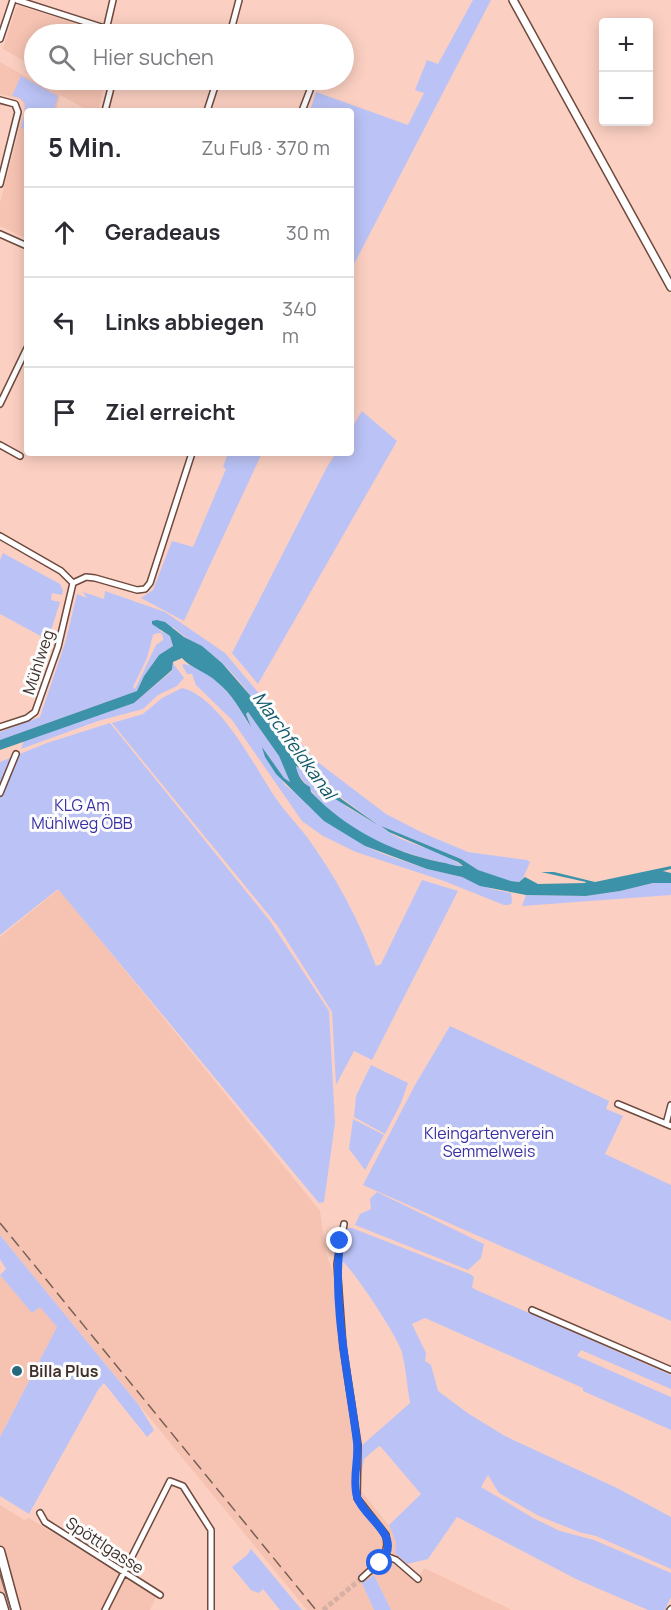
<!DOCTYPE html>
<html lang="de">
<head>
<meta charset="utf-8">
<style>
	:root { --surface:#fff; --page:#f7f7f7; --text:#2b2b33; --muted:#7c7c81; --line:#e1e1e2 }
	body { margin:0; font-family:Manrope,sans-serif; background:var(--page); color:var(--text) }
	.controls { position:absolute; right:18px; top:18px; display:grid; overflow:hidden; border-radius:6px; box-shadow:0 3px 15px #0003 }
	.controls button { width:54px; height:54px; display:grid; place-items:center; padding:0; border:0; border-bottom:2px solid var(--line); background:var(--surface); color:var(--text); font:30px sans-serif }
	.stop { position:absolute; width:18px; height:18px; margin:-14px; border:4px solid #2563eb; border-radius:50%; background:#fff }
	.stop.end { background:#2563eb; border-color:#fff; box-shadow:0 2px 6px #0008 }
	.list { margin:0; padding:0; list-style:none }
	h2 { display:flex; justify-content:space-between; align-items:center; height:78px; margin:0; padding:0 24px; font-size:26px }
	h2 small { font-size:20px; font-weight:400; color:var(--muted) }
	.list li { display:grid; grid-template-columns:39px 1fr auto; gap:18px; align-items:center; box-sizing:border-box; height:90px; padding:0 24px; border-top:2px solid var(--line) }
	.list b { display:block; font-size:22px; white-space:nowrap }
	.list em { font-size:20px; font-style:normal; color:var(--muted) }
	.icon { flex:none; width:33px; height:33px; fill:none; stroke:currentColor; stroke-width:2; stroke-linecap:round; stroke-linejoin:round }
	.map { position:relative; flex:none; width:671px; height:1610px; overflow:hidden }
	.search { position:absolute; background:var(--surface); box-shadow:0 3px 15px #0003; left:24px; top:24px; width:330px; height:66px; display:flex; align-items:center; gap:15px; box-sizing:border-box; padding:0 21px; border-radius:33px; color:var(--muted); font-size:22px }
	.panel { position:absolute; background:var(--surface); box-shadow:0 3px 15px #0003; left:24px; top:108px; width:330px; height:348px; border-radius:6px }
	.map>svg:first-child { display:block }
	.built { fill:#f6c3b2 }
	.green { fill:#bbc3f6; fill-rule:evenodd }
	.water { fill:#3c93a9 }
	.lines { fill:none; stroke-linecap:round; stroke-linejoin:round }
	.minor-tunnel { stroke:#d6b0a4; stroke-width:5; stroke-dasharray:5 2.5; stroke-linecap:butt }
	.minor-casing { stroke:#6e493e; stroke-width:8 }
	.tertiary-casing { stroke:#6e493e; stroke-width:10 }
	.primary-casing { stroke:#6e493e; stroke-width:11 }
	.minor { stroke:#fff; stroke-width:5 }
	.tertiary { stroke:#fff; stroke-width:7 }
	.primary { stroke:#fff; stroke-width:8 }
	.tram { stroke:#796058; stroke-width:1.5 }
	.rail { stroke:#796058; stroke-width:1.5; stroke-dasharray:12 6; stroke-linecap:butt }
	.route { stroke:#2563eb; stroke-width:8 }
	.poi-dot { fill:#26697b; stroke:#fcfcfc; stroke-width:2 }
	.labels { text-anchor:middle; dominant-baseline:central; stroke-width:6; stroke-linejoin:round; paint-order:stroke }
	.street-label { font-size:16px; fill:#402f2a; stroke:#fcfcfc }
	.park-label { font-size:16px; fill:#3a31a4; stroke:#fcfcfc }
	.poi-label { font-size:16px; font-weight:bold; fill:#402f2a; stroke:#fcfcfc; text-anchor:start }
	.water-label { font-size:18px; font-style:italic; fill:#105869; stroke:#fcfcfc }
</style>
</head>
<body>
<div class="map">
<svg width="671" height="1610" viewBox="0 0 671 1610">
	<rect width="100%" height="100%" fill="#fbd0c2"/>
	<path class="built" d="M19 6H20L108 34H34V67L3 49 16 8Z
		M0 62 46 88 52 80H106L98 111H89L60 95 57 108 63 111H27V239L0 226V203L24 110 23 103 19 99 0 94Z
		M59 889 320 1211 326 1253 335 1277 340 1345 354 1446 352 1485 362 1492 391 1528 396 1542V1553L420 1575 424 1568 512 1610H391L374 1575 365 1581 358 1574 374 1610H307L0 1235V937Z
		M0 1275 32 1312 40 1306 57 1327 0 1437Z
		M0 1505 24 1520 29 1518 156 1597 150 1610H0Z"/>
	<path class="green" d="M473 0H491L351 270V111H310L316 92 408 125 424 93 415 90 427 60 438 64Z
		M21 76 58 96 54 111H27V129L21 128 25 112V103L20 98 12 96Z
		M362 411 397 441 258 684 232 653 327 467 336 453H351V429Z
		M228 453H262L184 621 141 598 153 590 172 541 193 547 226 469 223 467Z
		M3 553 60 584 63 591 62 595 52 593 51 600 60 602 48 640 0 614V560Z
		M105 591 165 612 225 653 315 760 386 814 423 833 468 852 527 860 530 862 523 878 519 882C499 880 476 872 461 859L382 827C403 846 440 847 463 867 456 867 448 864 441 862 393 852 339 829 310 789 304 781 298 776 295 766L303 770 347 807 375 823C346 800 315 781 291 752 267 722 249 688 221 662 206 648 188 641 173 627L159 630 170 636 173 646 159 655 144 676 137 691 0 740V732L40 717 66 640 77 594 87 598 83 592 104 599ZM157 633H161L163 637V640L156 645 135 689 133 687 147 658 153 635Z
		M173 663 184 678 177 686 158 695 143 709 98 721 21 749 24 740 134 703 172 671Z
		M184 664C214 669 237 701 250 727L246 714 248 712 279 756 290 782 284 778 263 748 285 785 302 798 309 807 365 846 383 854 427 869 462 877 491 889 511 893 512 903 509 905H504L444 881 356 852 323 836 302 821 232 720 196 685 192 674H187L182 665Z
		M182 688C219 696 255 767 275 797 285 812 297 824 307 837 336 877 359 920 376 966L381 964 422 880 458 891 372 1060 354 1051 336 1085 332 1012 277 925 112 723 143 714 162 698Z
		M110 723 270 921 329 1011 335 1123 324 1202 319 1203 58 889 0 935V762L47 743Z
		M653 883H671V895L522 906 526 895 586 896 620 891Z
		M450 1026 609 1101 606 1109 623 1116 605 1154 671 1185V1321L363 1185 415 1085Z
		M371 1065 408 1083 401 1103 385 1134 354 1117 356 1096Z
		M353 1119 384 1135 365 1170 349 1149Z
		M377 1192 484 1244 481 1258 468 1270 355 1225 360 1214 371 1209 370 1199Z
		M347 1228H352L470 1274 474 1277 472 1287 474 1289 671 1375V1389L581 1350 577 1356 671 1397V1430L583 1391V1388L425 1318 412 1324 426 1353 425 1361 431 1365 438 1391 469 1414 505 1436 619 1489 671 1517V1569L596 1536 579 1532 539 1516 499 1493 488 1475 481 1487 533 1518 560 1531 594 1540 671 1573V1597L665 1610H648L576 1579 457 1517 428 1559 407 1564 395 1553 396 1542 389 1525 421 1494 381 1447 379 1446 364 1459 361 1475 358 1477 360 1447 410 1403C407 1386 406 1369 402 1352 397 1336 354 1270 341 1260V1252Z
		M0 1235 138 1404 154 1430 147 1437 104 1383 98 1390 29 1514 0 1496V1437L57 1327 40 1307 32 1313 0 1275 6 1269 0 1259Z
		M251 1549 301 1609 303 1610H280L263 1589 259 1593 251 1590 232 1567 247 1555Z
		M357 1572 365 1581 374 1575 391 1610H374Z"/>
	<path class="water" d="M157 620 165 622 184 637 202 646 222 663 255 701 302 765 333 793 378 825 332 797 303 770 296 766C297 774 302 783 310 787L311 792C345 828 391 852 440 862 448 863 455 867 463 866L458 862 389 832 381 826 461 859 478 870 511 881 519 882 525 877 538 884 585 883 586 882 541 872H554L595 882 671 866V869L663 871 671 873V883H653L620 891 586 896 526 895 480 886 462 877 427 869 365 846 324 821 276 774 265 757 262 747 284 778 290 782 279 756 248 712 246 714 251 727C241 711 232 694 217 682 207 672 190 668 182 658L173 662 172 670 134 703 0 750V740L137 691 144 676 159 655 173 646 170 636 152 624V621Z"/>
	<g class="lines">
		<path class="minor-tunnel" d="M323 1610 362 1578"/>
		<g class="minor-casing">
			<path id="minor" d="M17 0 123 34
				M106 30 113 0
				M230 34 239 0
				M0 39 13 0
				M0 100 15 104 18 112 0 184
				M105 111 113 80
				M207 111 217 80
				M302 111 310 90
				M0 234 27 246
				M0 404 27 348
				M0 445 20 456
				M0 536 61 571 73 583
				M73 583 86 577 95 578 137 590 145 589 150 583 192 453
				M0 727 27 718 35 712 58 647 73 583
				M0 793 16 754
				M618 1104 671 1126
				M666 1124 671 1105
				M344 1224 337 1264 343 1347 358 1445 357 1498 386 1535 387 1545 384 1558 362 1578
				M532 1310 671 1370
				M40 1513 45 1522 160 1595
				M386 1556 396 1560 418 1579
				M105 1610 170 1481 183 1486 211 1530V1610
				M670 1610 671 1609"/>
		</g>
		<g class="tertiary-casing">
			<path id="tertiary" d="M513 0 671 287"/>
		</g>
		<g class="primary-casing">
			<path id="primary" d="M0 1551 16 1610
				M0 1597 4 1610"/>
		</g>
		<use href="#minor" class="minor"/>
		<use href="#tertiary" class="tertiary"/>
		<use href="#primary" class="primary"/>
		<path class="tram" d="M0 1574 11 1610"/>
		<path class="rail" d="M0 1223 316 1610"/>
	</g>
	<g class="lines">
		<path class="route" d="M340 1241C332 1305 349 1378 357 1442 359 1460 352 1479 357 1497 364 1519 405 1536 380 1563"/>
	</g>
	<circle class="poi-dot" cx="17" cy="1371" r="6"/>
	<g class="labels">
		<g class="street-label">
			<text transform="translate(38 662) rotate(-72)">Mühlweg</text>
			<text transform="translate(105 1545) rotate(33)">Spöttlgasse</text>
		</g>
		<g class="park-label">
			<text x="82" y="805">KLG Am<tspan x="82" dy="18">Mühlweg ÖBB</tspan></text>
			<text x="489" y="1133">Kleingartenverein<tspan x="489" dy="18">Semmelweis</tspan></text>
		</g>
		<g class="poi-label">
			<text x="29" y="1371">Billa Plus</text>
		</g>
		<g class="water-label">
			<text transform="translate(295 745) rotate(54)">Marchfeldkanal</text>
		</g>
	</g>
</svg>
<div class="controls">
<button>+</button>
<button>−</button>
</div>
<div class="stop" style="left:380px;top:1563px"></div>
<div class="stop end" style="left:340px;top:1241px"></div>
<div class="search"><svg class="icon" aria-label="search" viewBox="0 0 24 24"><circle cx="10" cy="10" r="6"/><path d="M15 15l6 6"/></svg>Hier suchen</div>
<section class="panel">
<h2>5 Min.<small>Zu Fuß · 370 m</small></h2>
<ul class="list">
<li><svg class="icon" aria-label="ahead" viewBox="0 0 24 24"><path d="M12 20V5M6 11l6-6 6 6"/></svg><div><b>Geradeaus</b></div><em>30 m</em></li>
<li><svg class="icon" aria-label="left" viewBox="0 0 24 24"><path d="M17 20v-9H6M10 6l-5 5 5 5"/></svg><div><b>Links abbiegen</b></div><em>340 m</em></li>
<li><svg class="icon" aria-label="arrive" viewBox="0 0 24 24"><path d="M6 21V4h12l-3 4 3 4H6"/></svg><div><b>Ziel erreicht</b></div></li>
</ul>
</section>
</div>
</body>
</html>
